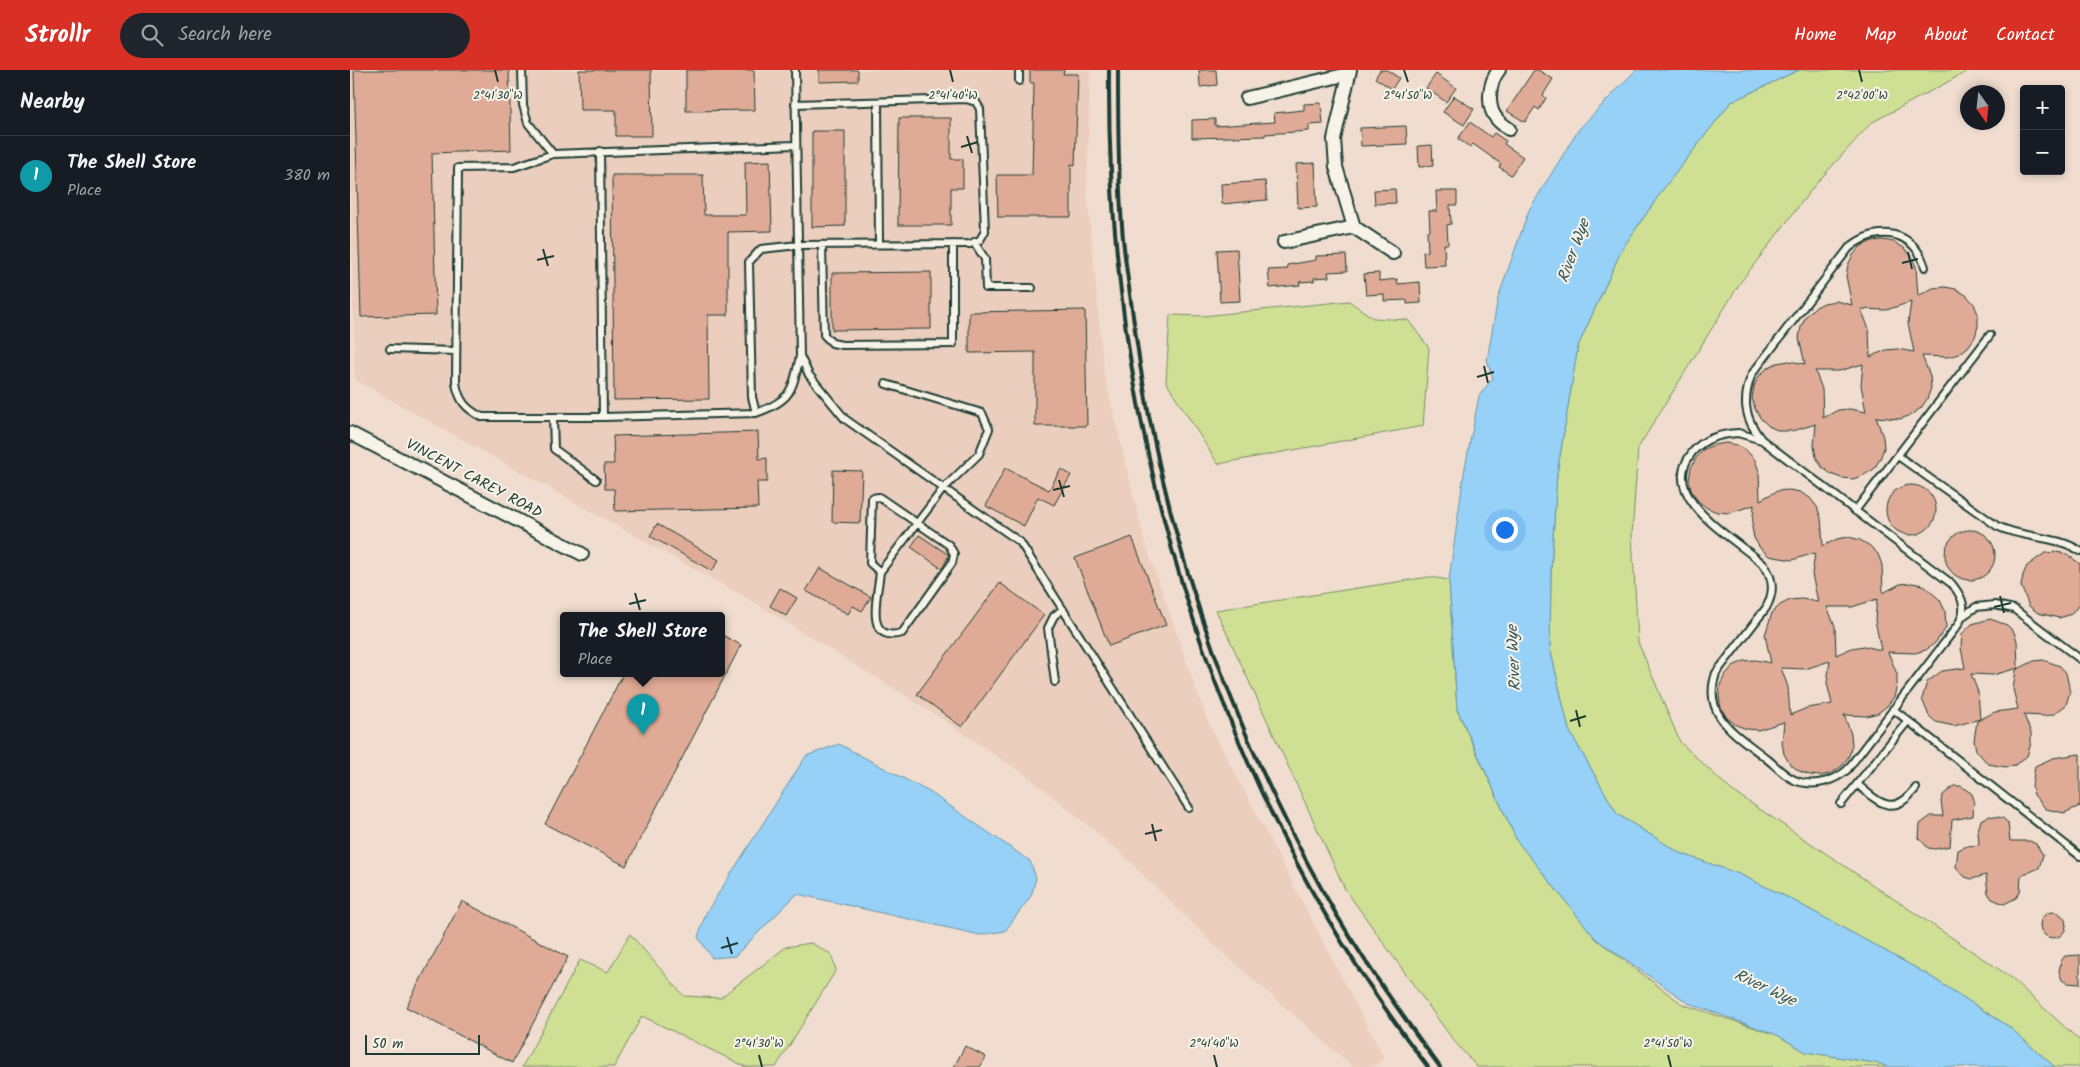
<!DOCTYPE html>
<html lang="en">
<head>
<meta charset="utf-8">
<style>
	:root { --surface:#171b24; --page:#20242c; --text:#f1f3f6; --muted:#9ea1a6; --line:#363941; --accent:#d93025 }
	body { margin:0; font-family:Kalam,sans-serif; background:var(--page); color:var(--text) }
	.controls { position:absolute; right:15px; top:15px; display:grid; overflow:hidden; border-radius:5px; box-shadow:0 2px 8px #0003 }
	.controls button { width:45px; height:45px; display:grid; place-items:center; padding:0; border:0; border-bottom:1px solid var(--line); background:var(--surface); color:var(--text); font:25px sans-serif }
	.compass { position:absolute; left:1610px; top:15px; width:45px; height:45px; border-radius:50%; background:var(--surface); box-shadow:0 2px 8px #0003; rotate:165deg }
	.scale { position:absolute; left:15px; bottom:12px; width:115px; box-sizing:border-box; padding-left:5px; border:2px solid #1f3d34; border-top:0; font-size:14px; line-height:18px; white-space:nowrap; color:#1f3d34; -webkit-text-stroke:4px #f7f3e8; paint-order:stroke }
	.you { position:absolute; left:1154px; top:459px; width:18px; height:18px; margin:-12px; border:4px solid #fff; border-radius:50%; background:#1a73e8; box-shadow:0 0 0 8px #1a73e833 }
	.badge { display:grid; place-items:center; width:32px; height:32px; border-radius:50%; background:var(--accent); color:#fff; font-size:16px; font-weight:700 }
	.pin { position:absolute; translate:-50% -41px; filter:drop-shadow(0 1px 2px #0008) }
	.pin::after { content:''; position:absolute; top:26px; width:18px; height:15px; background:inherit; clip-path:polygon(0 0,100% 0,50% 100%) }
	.popup { position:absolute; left:210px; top:542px; width:165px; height:65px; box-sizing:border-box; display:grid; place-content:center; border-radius:5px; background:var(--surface); filter:drop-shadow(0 1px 4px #0005); font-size:16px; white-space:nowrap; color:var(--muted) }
	.popup b { font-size:19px; color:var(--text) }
	.popup::after { content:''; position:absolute; left:50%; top:100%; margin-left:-10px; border:10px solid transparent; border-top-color:var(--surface) }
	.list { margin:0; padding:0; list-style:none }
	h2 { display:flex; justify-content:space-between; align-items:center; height:65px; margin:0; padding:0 20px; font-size:21px }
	h2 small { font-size:16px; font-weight:400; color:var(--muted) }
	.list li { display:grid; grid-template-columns:32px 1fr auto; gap:15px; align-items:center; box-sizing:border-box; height:80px; padding:0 20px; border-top:1px solid var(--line) }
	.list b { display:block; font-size:19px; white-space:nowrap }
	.list p { margin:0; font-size:16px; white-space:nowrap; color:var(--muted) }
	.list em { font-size:16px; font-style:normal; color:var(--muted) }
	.icon { flex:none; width:28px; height:28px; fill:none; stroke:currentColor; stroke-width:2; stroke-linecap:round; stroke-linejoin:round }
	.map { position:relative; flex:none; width:1730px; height:997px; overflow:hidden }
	header { display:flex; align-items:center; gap:30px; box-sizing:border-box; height:70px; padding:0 25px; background:var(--accent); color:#fff }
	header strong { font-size:24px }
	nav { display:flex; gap:28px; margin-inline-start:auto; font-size:18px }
	.search { width:350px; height:45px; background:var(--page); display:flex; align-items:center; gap:12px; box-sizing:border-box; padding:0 18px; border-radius:28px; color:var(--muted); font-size:19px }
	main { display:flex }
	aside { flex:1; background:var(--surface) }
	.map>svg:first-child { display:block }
	.built { fill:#ebcebe; fill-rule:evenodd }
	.green { fill:#cfe095; stroke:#778e64 }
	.water { fill:#97d1f7; stroke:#6796a9 }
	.building { fill:#e0ab96; stroke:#1f3d34; fill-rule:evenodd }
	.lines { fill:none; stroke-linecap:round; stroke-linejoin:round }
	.service-casing { stroke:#1f3d34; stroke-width:10 }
	.minor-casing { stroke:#1f3d34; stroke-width:16 }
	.service { stroke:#f7f3e8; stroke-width:6 }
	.minor { stroke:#f7f3e8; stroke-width:12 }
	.rail { stroke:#1f3d34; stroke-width:4 }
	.ticks { fill:none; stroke:#1f3d34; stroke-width:2 }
	.labels { text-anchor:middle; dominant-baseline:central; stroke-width:4; stroke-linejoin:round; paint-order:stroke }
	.street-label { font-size:15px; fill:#1f3d34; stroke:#f7f3e8 }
	.water-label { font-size:16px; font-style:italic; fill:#375b5b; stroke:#f7f3e8 }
	.ticks-label { font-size:12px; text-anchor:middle; fill:#1f3d34; stroke:#f7f3e8; stroke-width:4; stroke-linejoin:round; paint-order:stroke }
</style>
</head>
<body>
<header>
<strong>Strollr</strong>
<div class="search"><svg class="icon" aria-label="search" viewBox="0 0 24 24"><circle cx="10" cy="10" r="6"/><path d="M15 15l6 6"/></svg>Search here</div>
<nav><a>Home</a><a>Map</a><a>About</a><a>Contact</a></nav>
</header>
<main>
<aside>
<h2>Nearby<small></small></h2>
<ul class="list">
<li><span class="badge" style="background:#0f9aa8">1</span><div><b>The Shell Store</b><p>Place</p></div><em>380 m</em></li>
</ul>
</aside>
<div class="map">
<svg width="1730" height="997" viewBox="0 0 1730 997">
	<rect width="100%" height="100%" fill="#f0ddcf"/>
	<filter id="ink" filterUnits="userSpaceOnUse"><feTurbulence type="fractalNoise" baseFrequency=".02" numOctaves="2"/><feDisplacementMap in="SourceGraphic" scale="10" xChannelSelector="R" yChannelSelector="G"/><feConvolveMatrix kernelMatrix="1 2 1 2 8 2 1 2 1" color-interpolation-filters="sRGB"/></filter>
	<g filter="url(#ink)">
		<path class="built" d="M0 0H4L11 247 86 244 82 83 161 80 159 0H229L230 40H266V66L301 0H336L337 41 405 40 404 0H740L737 122 754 303 794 470 857 650 1034 988 1024 997H1003L864 875 770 782 681 709 586 645 409 535 5 310 0 117ZM581 202V259H482V203ZM734 240 619 282V242ZM408 362 409 389H417V412H407L408 437 265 441 264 419H255V394H264V366ZM781 467 816 555 759 576 725 489ZM650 513 694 545 612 657 568 624Z"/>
		<path class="green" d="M1449 0H1620L1521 53 1465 115 1390 213 1288 378 1282 465 1288 572 1330 672 1381 720 1659 906 1730 971V997H1705L1658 956 1575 903 1439 828 1389 804 1330 783 1267 744 1219 660 1200 578 1201 500 1207 404 1228 276 1272 179 1314 118 1381 32Z
			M999 231 1023 248 1058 250 1079 278 1073 356 868 394 816 312 820 245 853 246Z
			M1079 507 1099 510 1107 640 1167 771 1246 869 1332 934 1427 965 1456 982 1531 994 1537 997H1127L1103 970 995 819 866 540Z
			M280 864 334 926 370 928 436 877 461 873 481 884 486 900 426 997H396L292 946 264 997H172L230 890 258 902Z"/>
		<path class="water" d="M1286 0H1449L1381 32 1314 118 1272 179 1228 276 1207 404 1201 500 1200 578 1219 660 1267 744 1330 783 1389 804 1439 828 1575 903 1658 956 1705 997H1537L1531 994 1456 982 1427 965 1338 933 1246 869 1167 771 1107 639 1099 510 1114 403 1129 326 1143 308 1137 290 1148 228 1179 140 1229 59Z
			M489 674 581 723 680 791 686 808 681 826 655 861 630 865 447 824 385 886 362 888 348 867 356 843 456 686Z"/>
		<path class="building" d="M4 0H159L161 80 82 83 86 245 11 247Z
			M229 0H301L302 66H266V40H230Z
			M336 0H404L405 40 336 41Z
			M469 0H508V11L469 12Z
			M680 0H714L713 4H728L725 95 721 94V147H648L647 105H682L684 13H680Z
			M849 0H866L867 15 850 17Z
			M1030 0H1037L1049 8 1042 19 1025 8Z
			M1184 0H1188L1203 9 1193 25 1196 28 1189 40 1185 37 1175 52 1157 41Z
			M1086 4 1106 18 1096 32 1076 18Z
			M1104 26 1124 39 1114 55 1093 42Z
			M971 33 973 54 959 55V61L915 64V66L842 68V50L865 49V56L925 52 924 43 954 40V34Z
			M549 48H601V89H613V118H601V155H548Z
			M1120 52 1141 67 1144 63 1156 71 1154 74 1173 87 1161 105 1149 97 1151 94 1123 74 1120 77 1108 69Z
			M1056 56 1057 74 1011 76 1010 58Z
			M462 61H495V156L462 157Z
			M1082 75 1083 96 1069 97 1068 76Z
			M420 91 422 161 378 162V245H358L359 329 264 330 262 105H353L354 145H396L395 92Z
			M965 93 967 137 948 138 946 94Z
			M915 111 917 130 872 134 871 114Z
			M1045 119 1046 133 1025 134 1024 120Z
			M1086 121H1107V135H1100L1101 154 1097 155 1098 174H1094L1095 195 1074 196 1073 182 1078 181 1077 161H1080L1079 141H1087Z
			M1533 170 1544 172 1554 178 1562 187 1566 197 1568 226 1583 218 1595 217 1606 219 1616 225 1624 234 1628 244V256L1625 267 1618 277 1609 284 1598 287 1572 286 1580 306 1581 318 1577 329 1571 338 1561 345 1550 349 1526 347 1533 367 1534 378 1530 389 1524 399 1514 405 1503 409 1491 408 1481 404 1472 397 1466 387 1464 376 1466 354 1442 361H1430L1420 357 1411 349 1405 339 1402 328 1404 316 1409 306 1417 298 1427 293 1439 291 1455 294 1449 268 1451 257 1456 246 1464 238 1474 233 1486 231 1502 235 1496 206 1498 195 1503 185 1511 176 1522 171ZM1561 232 1558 253 1564 282 1547 279 1536 280 1520 287 1519 259 1511 239 1536 240ZM1513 294 1511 315 1516 342 1500 339 1488 340 1473 348 1472 319 1465 301H1489Z
			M887 179 890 231 870 232 867 180Z
			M996 185 997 201 978 202 979 207 964 208V211L949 212 950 215 920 218 918 200 938 199 937 195 966 190V186Z
			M581 202V259L482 260V203Z
			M1029 203V211L1047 209 1048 214 1070 212 1071 233 1057 234V230L1034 231V224L1016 225 1014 204Z
			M735 240 737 356H685V282L619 283V242Z
			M408 362 409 389 417 388V412H407L408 438 265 441 264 419H255L254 394H264L263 366Z
			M1376 373 1387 375 1397 381 1405 390 1409 401 1410 430 1427 421 1439 420 1450 422 1460 428 1467 437 1471 448 1473 476 1487 469 1499 467 1510 470 1520 476 1528 484 1532 495 1533 523 1550 514 1562 513 1573 515 1590 530 1595 541 1596 558 1585 573 1576 580 1565 583 1538 582 1547 604V615L1544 627 1537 636 1528 643 1517 646 1494 645 1501 664 1502 675 1499 686 1492 696 1482 703 1471 706 1460 705 1449 701 1440 694 1434 684 1432 673 1434 652 1408 660 1397 659 1386 655 1377 648 1371 638 1369 627 1370 615 1375 605 1383 596 1394 591 1405 590 1421 593 1415 565 1422 543 1430 535 1440 530 1452 529 1468 532 1462 504 1465 483 1442 490 1419 486 1410 478 1404 468 1402 457 1404 435 1379 443 1367 442 1357 438 1348 431 1341 420 1339 410 1341 398 1346 388 1354 379 1364 375ZM1527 529 1525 550 1531 580 1514 576 1502 578 1486 585 1485 556 1477 537H1502ZM1480 591 1477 613 1482 634 1457 638 1440 645 1438 617 1431 598 1455 599Z
			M655 398 699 420 711 399 721 405 704 435 688 427 674 456 636 436Z
			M483 400 512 401 510 453 482 452Z
			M1536 440a25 25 0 1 1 50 0a25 25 0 1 1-50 0Z
			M307 454 369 490 362 501 300 466Z
			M1595 485a25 25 0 1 1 50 0a25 25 0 1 1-50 0Z
			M569 465 599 485 592 499 561 477Z
			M782 467 816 555 759 576 725 488Z
			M1706 482 1717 484 1730 494V535L1719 545 1709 548 1688 543 1679 536 1671 516 1673 505 1677 496 1695 483Z
			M470 498 521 527 512 541 503 536 498 544 456 521Z
			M650 513 694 545 612 657 567 624Z
			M430 518 447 528 436 546 420 536Z
			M1640 549 1657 555 1664 562 1667 571 1668 598 1643 605 1621 604 1628 622 1630 649 1604 656 1586 652 1579 646 1572 629 1577 612 1592 601 1615 598 1611 578 1612 564 1622 554Z
			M372 565 391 575 276 796 195 754 273 604H372Z
			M1693 590 1710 596 1716 603 1720 621 1716 635 1704 644 1695 646 1674 645 1681 663V673L1677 686 1665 695 1656 697 1638 694 1626 680 1624 670 1627 651 1645 642 1668 639 1663 619 1666 600 1684 591Z
			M1730 684V736L1714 743 1696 739 1684 725 1682 716 1685 696 1703 688Z
			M1604 716H1611L1622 724 1624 730 1623 746 1602 750 1600 776 1585 779 1578 778 1569 768 1570 754 1581 746H1593L1591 731 1593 725Z
			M1640 746 1653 748 1658 753 1660 771H1680L1686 774 1693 785 1689 798 1671 806 1670 822 1666 828 1654 834 1642 829 1638 823 1636 805 1622 809 1615 807 1606 797 1608 780 1617 776 1629 775 1628 760 1631 750Z
			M112 831 218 887 162 993 56 937Z
			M1690 855a13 13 0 1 1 26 0a13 13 0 1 1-26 0Z
			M1730 885V914L1717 913 1712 910 1709 902 1711 891 1715 886Z
			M615 976 636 987 630 997H604Z"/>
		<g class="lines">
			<g class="service-casing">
				<path id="service" d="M172 0 173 35 178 53 203 84
					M445 0 450 286C442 321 442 330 406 343L253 347H132C116 339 109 331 106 313L108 98 164 97 203 84 445 75
					M669 0V11
					M528 32 529 174
					M250 81 253 347
					M624 172 635 189 636 218H682
					M472 175 474 265 482 273 492 275 603 274V174
					M40 279 106 281
					M450 286 459 305 495 349 670 472 839 738
					M406 343 402 327 399 192 411 179 448 175 620 174 630 170 635 161 630 39 626 32 616 29 445 34
					M203 347 204 379 246 410
					M1388 363 1412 370 1602 514C1614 529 1617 539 1608 555L1497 700C1484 711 1467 716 1450 712 1437 709 1426 696 1416 688 1387 665 1351 646 1366 603L1416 538C1424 523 1424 511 1415 496 1390 471 1310 431 1339 387 1350 369 1369 364 1388 363Z
					M1411 369C1394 348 1392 329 1402 304L1499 178C1527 154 1564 160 1575 197
					M1548 386 1647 456C1673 469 1706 465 1730 481
					M529 427 599 475 604 484 602 493 552 563C513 574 528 524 530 502L520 493 522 428Z
					M1505 441 1640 265
					M530 502 593 419 629 384 639 359 632 343 536 314
					M1613 546 1626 537 1645 535 1664 539 1730 589
					M705 612 698 558 704 546 713 539
					M1543 639 1730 786
					M1507 714C1530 734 1544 747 1566 718
					M1491 734 1557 652"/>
			</g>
			<g class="minor-casing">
				<path id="minor" d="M1000 0 984 69 986 97 1004 157
					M1149 0C1139 12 1136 37 1147 49 1150 53 1155 56 1159 59
					M897 28 998 4
					M934 172 1004 157 1043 183
					M0 363 232 484"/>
			</g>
			<use href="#service" class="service"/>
			<use href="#minor" class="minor"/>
			<path class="rail" d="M759 0C756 355 860 714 1078 997
				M768 0C768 52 768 104 772 156 774 186 779 216 783 246 809 449 874 645 974 823 1008 884 1049 941 1090 997"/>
		</g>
	</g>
	<path class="ticks" d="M145 0 148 12M600 0 603 12M1054 0 1058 12M1509 0 1512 12M617 66 622 83M611 77 628 72M193 179 198 196M1558 182 1562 199M187 190 204 186M1552 193 1568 189M1134 296 1138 313M1127 307 1144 302M709 410 714 427M703 420 720 416M285 523 290 540M1650 526 1654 543M279 534 296 530M1644 537 1661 533M1226 640 1230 657M1220 651 1236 646M802 754 806 771M795 764 812 760M377 867 382 884M371 878 388 873M409 985 412 997M864 985 867 997M1318 985 1321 997"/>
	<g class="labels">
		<g class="street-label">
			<text transform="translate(124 409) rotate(28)">VINCENT CAREY ROAD</text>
		</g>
		<g class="water-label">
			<text transform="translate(1224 181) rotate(-70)">River Wye</text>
			<text transform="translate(1164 588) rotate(-93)">River Wye</text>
			<text transform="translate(1415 918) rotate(25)">River Wye</text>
		</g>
	</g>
	<g class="ticks-label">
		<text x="148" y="29">2°41'30"W</text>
		<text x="603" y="29">2°41'40"W</text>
		<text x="1058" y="29">2°41'50"W</text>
		<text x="1512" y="29">2°42'00"W</text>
		<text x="409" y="977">2°41'30"W</text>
		<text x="864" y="977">2°41'40"W</text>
		<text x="1318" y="977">2°41'50"W</text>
	</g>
</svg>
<div class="controls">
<button>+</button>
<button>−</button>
</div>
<svg class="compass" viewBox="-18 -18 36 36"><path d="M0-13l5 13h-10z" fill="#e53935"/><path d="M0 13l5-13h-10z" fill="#9ea1a6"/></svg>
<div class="scale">50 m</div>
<div class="you"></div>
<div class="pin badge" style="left:293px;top:665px;background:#0f9aa8">1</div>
<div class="popup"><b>The Shell Store</b>Place</div>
</div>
</main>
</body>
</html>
